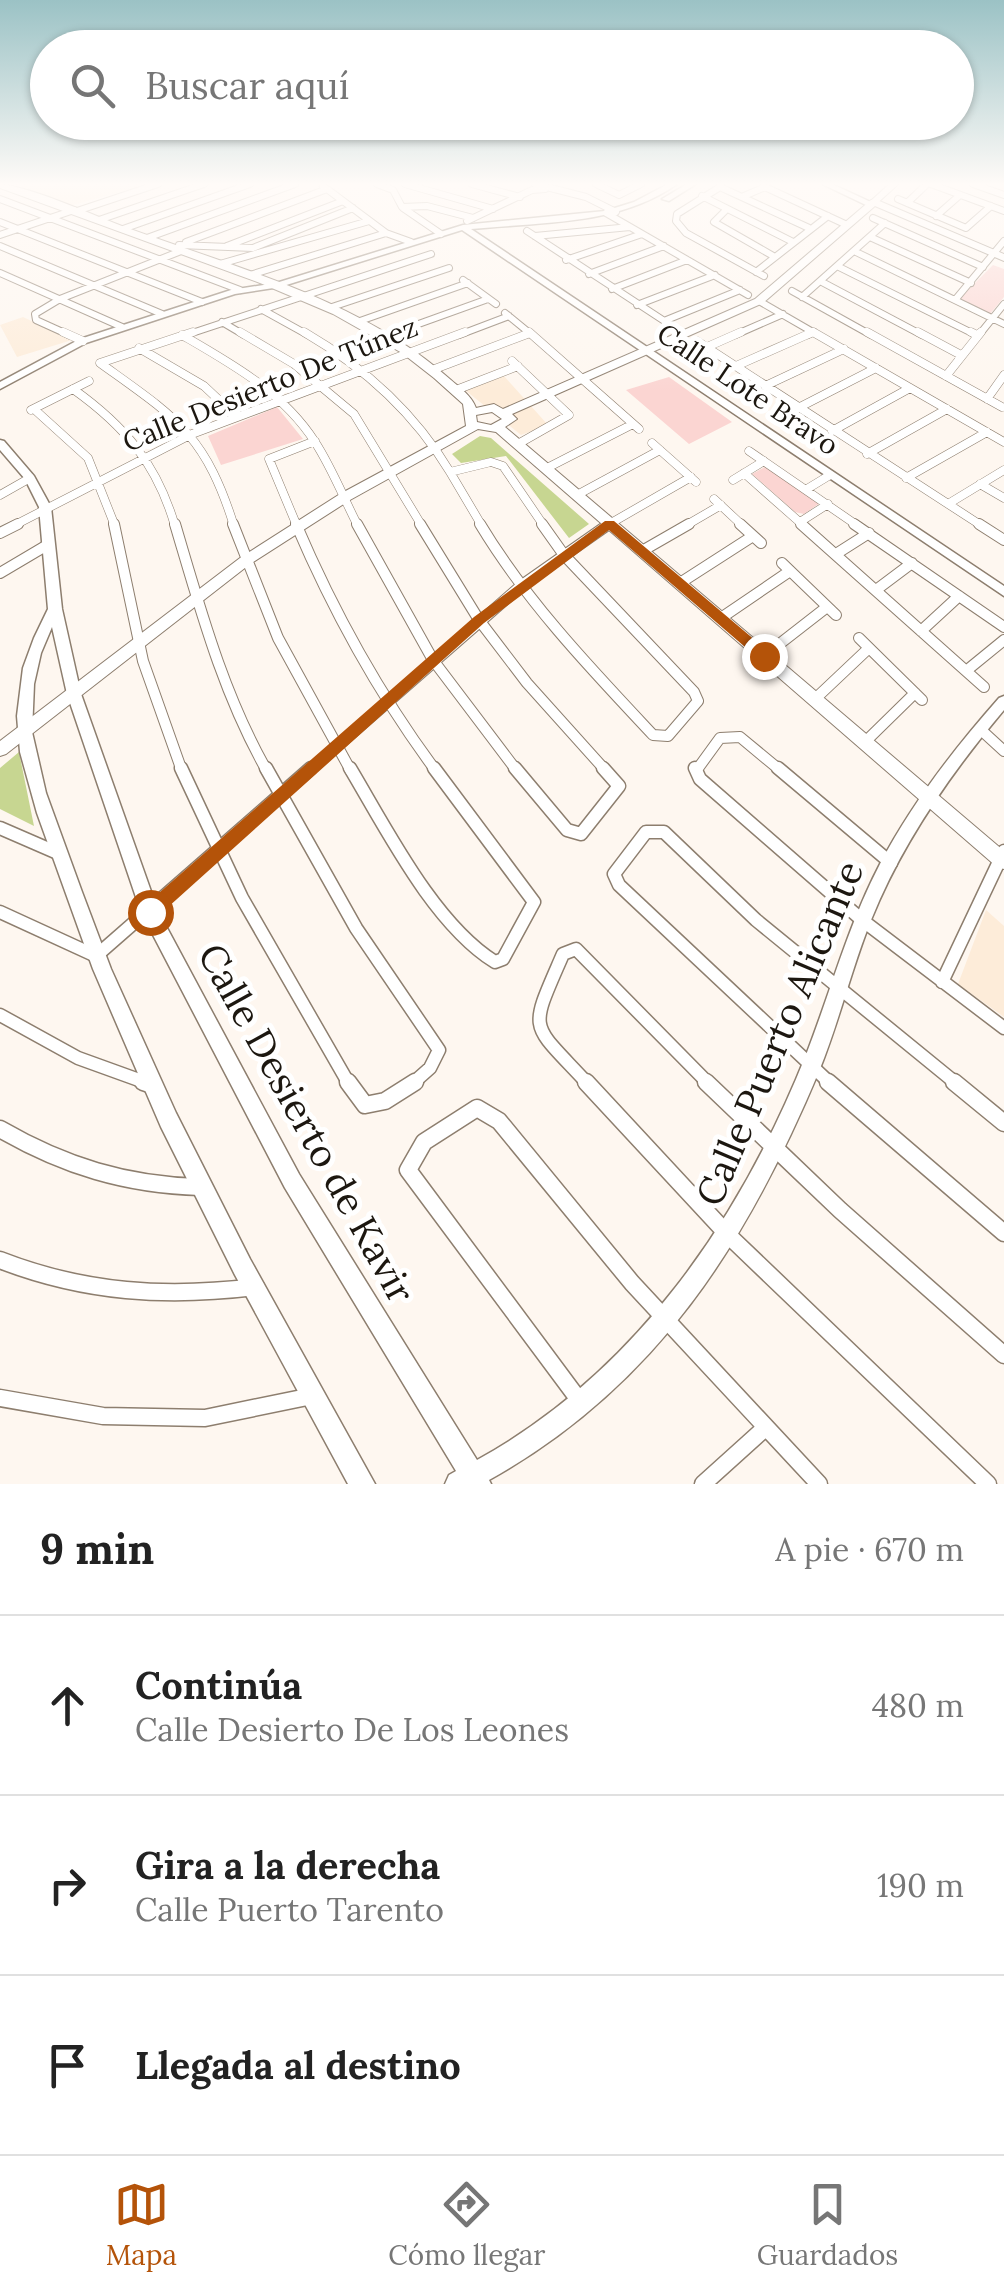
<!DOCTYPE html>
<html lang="es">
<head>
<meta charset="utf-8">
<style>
	:root { --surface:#fff; --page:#f6f6f6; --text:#222; --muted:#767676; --line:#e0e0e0; --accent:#b45309 }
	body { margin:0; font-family:Lora,serif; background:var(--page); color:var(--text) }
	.stop { position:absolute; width:30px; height:30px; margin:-22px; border:8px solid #b45309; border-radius:50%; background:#fff }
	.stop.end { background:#b45309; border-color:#fff; box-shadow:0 2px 10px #0008 }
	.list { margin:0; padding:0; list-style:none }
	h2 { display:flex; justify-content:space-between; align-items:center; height:130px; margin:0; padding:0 40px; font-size:42px }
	h2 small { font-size:32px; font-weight:400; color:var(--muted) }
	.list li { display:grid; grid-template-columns:65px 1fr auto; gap:30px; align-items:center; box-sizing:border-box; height:180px; padding:0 40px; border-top:2px solid var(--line) }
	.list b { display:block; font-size:38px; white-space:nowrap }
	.list p { margin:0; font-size:32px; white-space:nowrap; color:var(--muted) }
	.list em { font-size:32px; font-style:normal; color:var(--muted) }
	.icon { flex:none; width:55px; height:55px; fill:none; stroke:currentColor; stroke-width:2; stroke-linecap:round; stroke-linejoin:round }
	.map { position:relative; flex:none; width:1004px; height:1484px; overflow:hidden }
	.search { position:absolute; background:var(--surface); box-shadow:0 2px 8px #0004; left:30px; right:30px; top:30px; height:110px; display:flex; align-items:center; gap:25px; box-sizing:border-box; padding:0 35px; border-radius:55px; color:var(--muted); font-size:38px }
	.sheet { height:670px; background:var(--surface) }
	nav { display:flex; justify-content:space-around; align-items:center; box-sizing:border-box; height:140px; border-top:2px solid var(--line); background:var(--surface); font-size:28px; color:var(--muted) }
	nav a { display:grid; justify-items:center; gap:5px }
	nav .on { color:var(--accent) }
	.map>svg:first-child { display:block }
	.built { fill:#fdecd9 }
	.green { fill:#fbd5d2 }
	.water { fill:#c7d691 }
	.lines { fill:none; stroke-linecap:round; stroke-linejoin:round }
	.minor-far4-casing { stroke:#8d7e6e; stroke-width:8 }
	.minor-far3-casing { stroke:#8d7e6e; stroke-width:9 }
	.minor-far2-casing { stroke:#8d7e6e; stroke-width:12 }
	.minor-far1-casing { stroke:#8d7e6e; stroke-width:15 }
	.minor-casing { stroke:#8d7e6e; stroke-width:19 }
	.tertiary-casing { stroke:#8d7e6e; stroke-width:3 }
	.secondary-casing { stroke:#8d7e6e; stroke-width:2 }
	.minor-far4 { stroke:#fff; stroke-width:6 }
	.minor-far3 { stroke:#fff; stroke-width:8 }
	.minor-far2 { stroke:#fff; stroke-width:10 }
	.minor-far1 { stroke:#fff; stroke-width:12 }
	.minor { stroke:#fff; stroke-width:16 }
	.tertiary { fill:#fff; fill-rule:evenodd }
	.secondary { fill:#fff; fill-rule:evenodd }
	.route { fill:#b45309 }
	.labels { text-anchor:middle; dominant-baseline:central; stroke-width:10; stroke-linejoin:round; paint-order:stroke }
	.far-street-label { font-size:28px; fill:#1c1710; stroke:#fff }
	.near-street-label { font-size:38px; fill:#1c1710; stroke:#fff }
</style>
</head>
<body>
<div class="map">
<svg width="1004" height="1484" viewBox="0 0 1004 1484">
	<rect width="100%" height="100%" fill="#fef7f0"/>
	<path class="built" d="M15 184H149L73 205Z
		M23 317 72 340 17 357 0 325Z
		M504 376 548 425 521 435 465 390Z
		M986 910 1004 926V1017L958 984Z"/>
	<path class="green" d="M993 265 1004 269V297L990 314 959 299Z
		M669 377 732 422 689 444 626 390Z
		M277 407 303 439 221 465 208 436Z
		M765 467 769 469 820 503 804 514 795 512 752 474Z"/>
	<path class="water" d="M480 436 491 438 589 524 569 538 506 456 461 463 452 454Z
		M19 752 34 826 0 809V768Z"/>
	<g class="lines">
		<g class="minor-far4-casing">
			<path id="minor-far4" d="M377 184 393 190 402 207 427 206 473 218
				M405 184 493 209
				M472 184 520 197
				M535 184 586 197 616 212
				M596 184 619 195 641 184
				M931 184 1004 211
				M973 184 1004 195
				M323 186 386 233 411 242
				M702 196 793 242
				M744 196 765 187 847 225
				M0 199 240 290
				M898 199 966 228 991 206
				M874 202 894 184
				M907 203 927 184
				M403 208 441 234
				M727 209 714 222 775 257
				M77 211 158 184
				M606 213 748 295
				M936 216 960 195
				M873 218 983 267
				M99 220 204 184
				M467 221 532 190 545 189
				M0 222 202 302
				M123 229 250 184
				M527 231 675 328
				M0 235 74 210
				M535 236 630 227
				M870 237 971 283
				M147 238 295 184
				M186 242 327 189
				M179 245 253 248 353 208
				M0 246 162 314
				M227 246 343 201
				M854 251 1004 324
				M566 260 642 234
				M220 264 369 221
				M839 267 976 335
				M756 272 828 216
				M0 273 122 327
				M589 274 664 246
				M250 275 386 233
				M764 276 686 233 676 221 677 214 720 187 809 228
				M463 280 496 304
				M822 282 922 335
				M612 289 687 260
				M792 291 871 335
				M802 297 885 223
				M955 300 1004 241
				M759 301 818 335
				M637 305 715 275
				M332 307 449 268
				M261 309 308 335
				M505 313 532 335
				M360 321 468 283
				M664 321 740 290
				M222 322 244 335
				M69 335 36 320 35 314 60 299 181 251
				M186 335 431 254
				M388 335 488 299
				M459 335 509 316
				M525 335 530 333
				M735 335 783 314
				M808 335 814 332
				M979 335 1004 304"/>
		</g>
		<g class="minor-far3-casing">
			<path id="minor-far3" d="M63 332 83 341
				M193 332 100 363C175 417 205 433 234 526
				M240 332 294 364 354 414 422 526
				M304 332C364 367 414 412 450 472
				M529 332 639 429
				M813 332 1004 442
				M867 332 1002 407
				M918 332 961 355
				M971 332 977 335
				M182 335C232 364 283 392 315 442 332 468 344 499 358 526
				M385 336 395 332
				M697 341 982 526
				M707 347 741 332
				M139 348 204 386 236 416
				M512 361 569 415 518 444
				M736 366 813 332
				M432 370 530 333
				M946 376 981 332
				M765 386 844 349
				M73 389C125 426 157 464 175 526
				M456 390 518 366
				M987 399 1004 375
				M798 408 876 368
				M34 409 88 458 115 526
				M31 410 89 381
				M832 431 910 388
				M652 443 696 482
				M749 451 858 526
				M867 454 947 409
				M547 468 633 424
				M450 472 482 526
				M450 472 491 462 503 466 544 526
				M744 473 804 526
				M906 478 987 432
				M733 480 764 461
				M980 484 1004 498
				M807 489 830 475
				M0 495 30 478
				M577 495 660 450
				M714 499 743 526
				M948 504 1004 470
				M800 522 828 504
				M13 526 192 434 465 332
				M297 526 269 459 315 441
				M606 526 691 477
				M685 526 721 505"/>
		</g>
		<g class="minor-far2-casing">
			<path id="minor-far2" d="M114 524 143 661 182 771
				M175 524C200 608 223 694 267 771
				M233 524 278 638 351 771
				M296 524C334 613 378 693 436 771
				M357 524 433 660 517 771
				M420 524 479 620 527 683 606 771
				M480 524C527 602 591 669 653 735L668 736 698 701 694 692 564 555 542 524
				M740 524 761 543
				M801 524 984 687
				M854 524 1004 627
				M979 524 1004 540
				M0 533 18 524
				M642 551 689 524
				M836 554 869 533
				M782 563 836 615
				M0 573 49 544
				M680 583 753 536
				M876 590 912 563
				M721 618 790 571
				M921 631 959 596
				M859 638 922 700
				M764 656 827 607
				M966 671 1004 640
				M815 699 869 648
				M980 729 1004 751
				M865 742 915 693
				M309 771 522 585 609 524
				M696 771 720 738 740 737 781 771"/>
		</g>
		<g class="minor-far1-casing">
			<path id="minor-far1" d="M181 768 242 898 349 1084
				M266 768 356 928 439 1050 430 1068 412 1084
				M350 768C387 830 434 924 495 962L503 959 534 902 434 768
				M515 768 567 830 581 834 619 786 603 768
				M695 768 700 779 862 920 1004 1028
				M778 768 891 863
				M0 828 60 854
				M0 912 96 956 311 768
				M942 982 1004 851
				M0 1015 78 1058 150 1084
				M588 1084C529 1020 528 1035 563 954L576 949 709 1084
				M831 1084 619 885 614 874 646 832H664L756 920 957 1084"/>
		</g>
		<g class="minor-casing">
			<path id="minor" d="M143 1082 152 1085
				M348 1082 365 1105 385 1101 415 1082
				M586 1082 729 1236 988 1484
				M706 1082 840 1210 1004 1355
				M828 1082 1004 1233
				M954 1082 1004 1123
				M0 1129C64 1166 126 1185 200 1187
				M0 1260C85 1293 166 1298 256 1287
				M0 1398 103 1416 205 1418 312 1396
				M582 1404 408 1170 424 1142 477 1108 499 1121 632 1283 819 1484
				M703 1484 764 1429"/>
		</g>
		<g class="tertiary-casing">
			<path id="tertiary" d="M668 184H677C618 226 540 222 471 229L1004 586V596L462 230 280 287 235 294 86 343 0 389V382L80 339 231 290 276 283 463 225 605 211 634 202Z
				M687 184H696L669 201 662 199Z
				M822 184H832L875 204 868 206Z
				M0 440 4 441 34 476 51 507 62 609 81 694 158 911 299 1174 477 1460C635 1373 740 1220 806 1055 831 991 848 925 880 864 912 803 954 749 999 698L1004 696V710C950 774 902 843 871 920 851 970 839 1022 819 1071 747 1243 656 1387 489 1480L491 1484H445L449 1475 456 1471 285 1188 141 912 67 694 52 627 41 653 34 684 32 732 46 793 82 892 111 969 176 1113 250 1259 375 1484H348L235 1275 161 1127 93 969 37 813 20 752 17 716 23 668 34 638 48 609 39 507 25 479 0 450Z"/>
		</g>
		<g class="secondary-casing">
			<path id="secondary" d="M0 184C32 187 90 214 122 226 233 267 361 299 451 380 460 388 472 396 476 408L494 404 503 409 755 299 871 200H877L1004 254V261L875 206 763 303 512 414 517 419 505 427 1004 851V869L997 867 496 432 478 429 350 500 250 564 6 754 0 756V741L240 558 340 494 466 426 463 404 434 378 402 353 333 314 260 283 0 188ZM492 412 502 419 491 425 477 422 476 415Z"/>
		</g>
		<use href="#minor-far4" class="minor-far4"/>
		<use href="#minor-far3" class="minor-far3"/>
		<use href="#minor-far2" class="minor-far2"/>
		<use href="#minor-far1" class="minor-far1"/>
		<use href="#minor" class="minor"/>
		<use href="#tertiary" class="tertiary"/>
		<use href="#secondary" class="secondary"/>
	</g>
	<linearGradient id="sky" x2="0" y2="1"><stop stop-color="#9bc2c5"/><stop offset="0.47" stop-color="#fffbf8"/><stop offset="1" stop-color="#fffbf8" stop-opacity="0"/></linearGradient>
	<rect width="1004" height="392" fill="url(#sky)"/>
	<path class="route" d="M605 521H614L769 652V659H759L609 530 484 623 157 917H144V906L474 617Z"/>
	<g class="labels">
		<g class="far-street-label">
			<text transform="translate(270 384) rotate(-22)">Calle Desierto De Túnez</text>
			<text transform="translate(748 389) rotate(34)">Calle Lote Bravo</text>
		</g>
		<g class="near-street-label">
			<text transform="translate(779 1033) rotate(-67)">Calle Puerto Alicante</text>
			<text transform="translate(307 1123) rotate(61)">Calle Desierto de Kavir</text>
		</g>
	</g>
</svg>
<div class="stop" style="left:150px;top:912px"></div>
<div class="stop end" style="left:764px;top:656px"></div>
<div class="search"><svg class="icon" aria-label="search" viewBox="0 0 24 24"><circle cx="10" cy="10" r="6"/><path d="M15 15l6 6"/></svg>Buscar aquí</div>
</div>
<section class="sheet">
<h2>9 min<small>A pie · 670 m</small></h2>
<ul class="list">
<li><svg class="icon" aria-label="ahead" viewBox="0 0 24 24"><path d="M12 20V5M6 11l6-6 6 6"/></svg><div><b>Continúa</b><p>Calle Desierto De Los Leones</p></div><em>480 m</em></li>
<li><svg class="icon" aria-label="right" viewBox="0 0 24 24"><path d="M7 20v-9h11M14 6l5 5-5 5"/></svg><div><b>Gira a la derecha</b><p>Calle Puerto Tarento</p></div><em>190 m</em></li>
<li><svg class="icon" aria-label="arrive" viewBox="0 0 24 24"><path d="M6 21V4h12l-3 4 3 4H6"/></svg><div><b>Llegada al destino</b></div></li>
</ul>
</section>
<nav>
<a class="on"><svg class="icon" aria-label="map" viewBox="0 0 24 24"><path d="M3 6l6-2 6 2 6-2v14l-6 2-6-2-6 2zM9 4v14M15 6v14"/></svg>Mapa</a>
<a><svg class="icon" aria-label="directions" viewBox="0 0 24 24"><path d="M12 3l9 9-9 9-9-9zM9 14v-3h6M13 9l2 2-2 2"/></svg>Cómo llegar</a>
<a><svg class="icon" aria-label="saved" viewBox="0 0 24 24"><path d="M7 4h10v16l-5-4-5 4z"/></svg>Guardados</a>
</nav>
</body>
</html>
